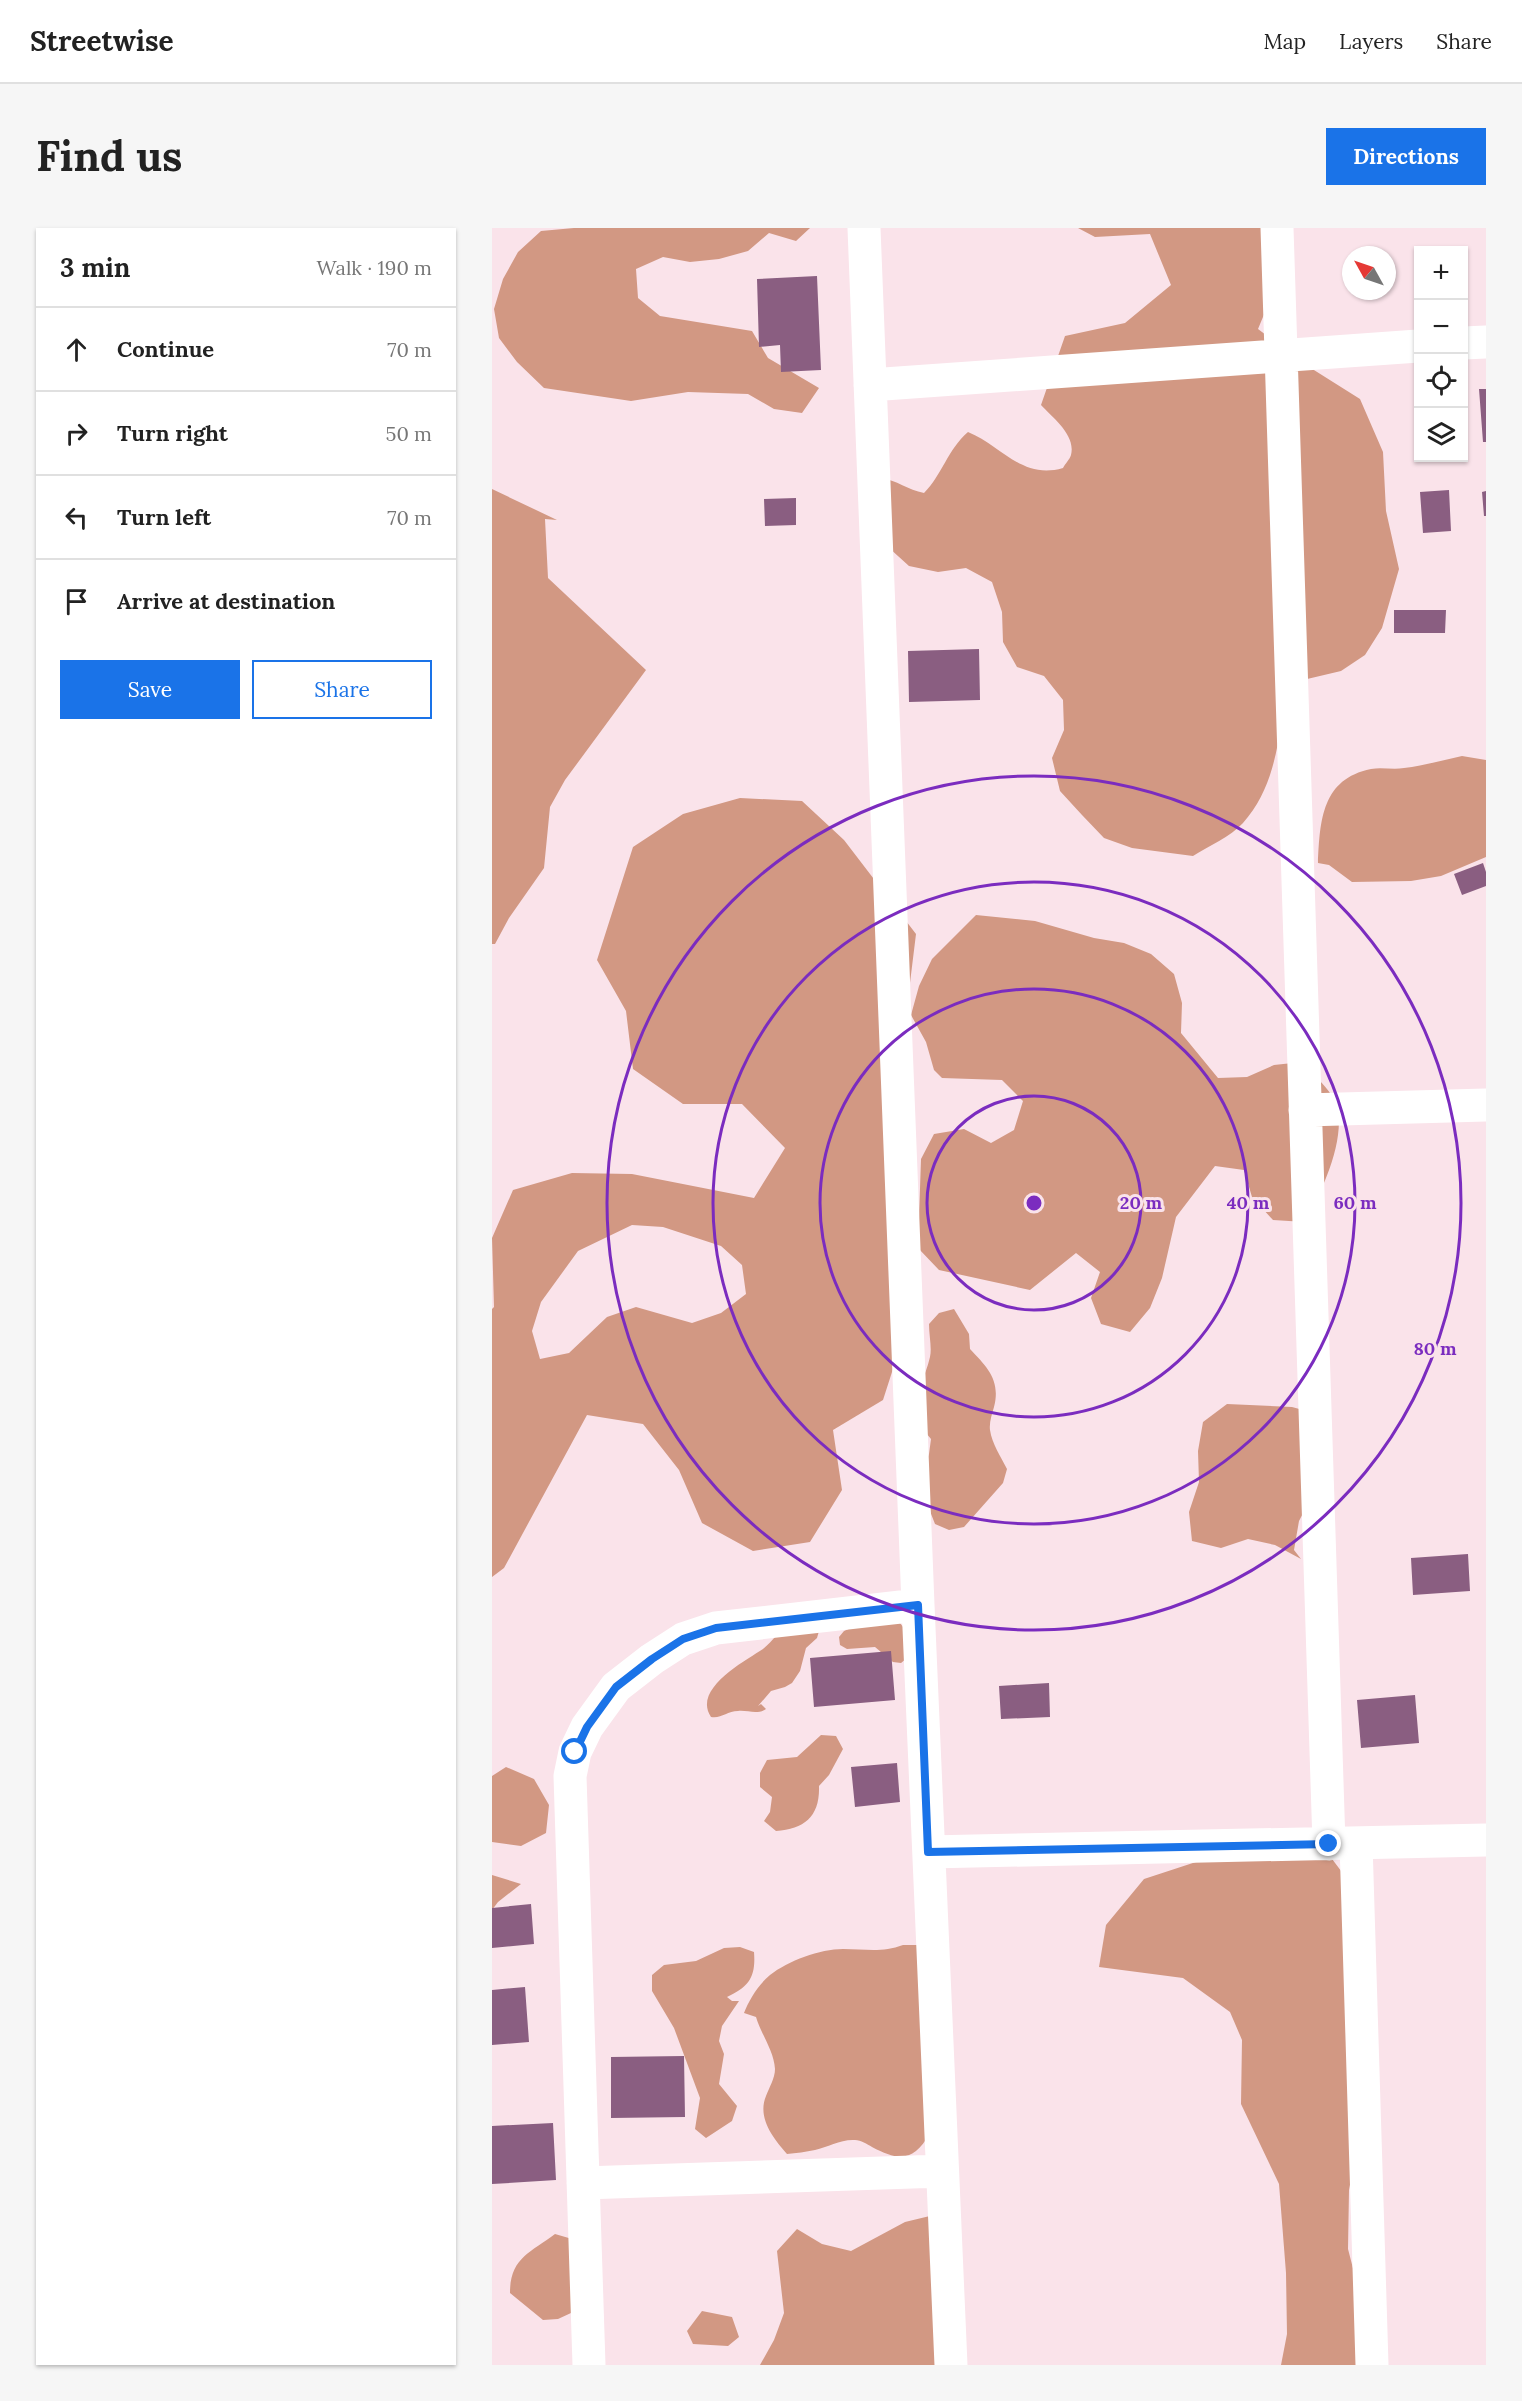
<!DOCTYPE html>
<html lang="en">
<head>
<meta charset="utf-8">
<style>
	:root { --surface:#fff; --page:#f6f6f6; --text:#222; --muted:#767676; --line:#e0e0e0; --accent:#1a73e8 }
	body { margin:0; font-family:Lora,serif; background:var(--page); color:var(--text) }
	.controls { position:absolute; right:18px; top:18px; display:grid; overflow:hidden; border-radius:0px; box-shadow:0 2px 4px #0004 }
	.controls button { width:54px; height:54px; display:grid; place-items:center; padding:0; border:0; border-bottom:2px solid var(--line); background:var(--surface); color:var(--text); font:30px sans-serif }
	.compass { position:absolute; left:850px; top:18px; width:54px; height:54px; border-radius:50%; background:var(--surface); box-shadow:0 2px 4px #0004; rotate:310deg }
	.stop { position:absolute; width:18px; height:18px; margin:-14px; border:4px solid #1a73e8; border-radius:50%; background:#fff }
	.stop.end { background:#1a73e8; border-color:#fff; box-shadow:0 2px 6px #0008 }
	.list { margin:0; padding:0; list-style:none }
	h2 { display:flex; justify-content:space-between; align-items:center; height:78px; margin:0; padding:0 24px; font-size:26px }
	h2 small { font-size:20px; font-weight:400; color:var(--muted) }
	.list li { display:grid; grid-template-columns:39px 1fr auto; gap:18px; align-items:center; box-sizing:border-box; height:84px; padding:0 24px; border-top:2px solid var(--line) }
	.list b { display:block; font-size:22px; white-space:nowrap }
	.list em { font-size:20px; font-style:normal; color:var(--muted) }
	.actions { display:flex; gap:12px; padding:18px 24px }
	.actions a { flex:1; padding:14px 0; border:2px solid var(--accent); border-radius:0px; text-align:center; font-size:21px; color:var(--accent) }
	.actions .main { background:var(--accent); color:#fff }
	.icon { flex:none; width:33px; height:33px; fill:none; stroke:currentColor; stroke-width:2; stroke-linecap:round; stroke-linejoin:round }
	.map { position:relative; flex:none; width:994px; height:2137px; overflow:hidden; border-radius:0px }
	header { display:flex; align-items:center; gap:36px; box-sizing:border-box; height:84px; padding:0 30px; background:var(--surface); border-bottom:2px solid var(--line) }
	header strong { font-size:28px }
	nav { display:flex; gap:33px; margin-inline-start:auto; font-size:21px }
	.intro { display:flex; align-items:center; justify-content:space-between; box-sizing:border-box; height:144px; padding:0 36px }
	h1 { margin:0; font-size:42px }
	.button { padding:15px 27px; border-radius:0px; background:var(--accent); color:#fff; font-size:21px; font-weight:700 }
	main { display:flex; gap:36px; padding:0 36px }
	aside { flex:1; background:var(--surface); border-radius:0px; box-shadow:0 2px 4px #0004 }
	.map>svg:first-child { display:block }
	.forest { fill:#d29883; fill-rule:evenodd }
	.building { fill:#8a5e81 }
	.lines { fill:none; stroke-linecap:round; stroke-linejoin:round }
	.minor { stroke:#fff; stroke-width:33 }
	.route { stroke:#1a73e8; stroke-width:8 }
	.ring { fill:none; stroke:#7b2cbf; stroke-width:3 }
	.centre { fill:#7b2cbf; stroke:#fae3ea; stroke-width:3 }
	.ring-label { font-size:18px; text-anchor:middle; font-weight:bold; fill:#7b2cbf; stroke:#fae3ea; stroke-width:6; stroke-linejoin:round; paint-order:stroke }
</style>
</head>
<body>
<header>
<strong>Streetwise</strong>
<nav><a>Map</a><a>Layers</a><a>Share</a></nav>
</header>
<div class="intro"><h1>Find us</h1><a class="button">Directions</a></div>
<main>
<aside>
<h2>3 min<small>Walk · 190 m</small></h2>
<ul class="list">
<li><svg class="icon" aria-label="ahead" viewBox="0 0 24 24"><path d="M12 20V5M6 11l6-6 6 6"/></svg><div><b>Continue</b></div><em>70 m</em></li>
<li><svg class="icon" aria-label="right" viewBox="0 0 24 24"><path d="M7 20v-9h11M14 6l5 5-5 5"/></svg><div><b>Turn right</b></div><em>50 m</em></li>
<li><svg class="icon" aria-label="left" viewBox="0 0 24 24"><path d="M17 20v-9H6M10 6l-5 5 5 5"/></svg><div><b>Turn left</b></div><em>70 m</em></li>
<li><svg class="icon" aria-label="arrive" viewBox="0 0 24 24"><path d="M6 21V4h12l-3 4 3 4H6"/></svg><div><b>Arrive at destination</b></div></li>
</ul>
<div class="actions"><a class="main">Save</a><a>Share</a></div>
</aside>
<div class="map">
<svg width="994" height="2137" viewBox="0 0 994 2137">
	<rect width="100%" height="100%" fill="#fae3ea"/>
	<path class="forest" d="M82 0H318L304 13 277 5 256 23 227 31 198 34 171 29 144 41 146 70 168 88 260 103 276 130 327 160 310 185 282 181 256 166 196 164 139 173 52 160 25 134 7 110 2 81 11 51 26 24 49 3Z
		M586 0H786L788 48 766 101 814 137 868 171 891 224 894 283 907 341 890 400 873 427 849 443 794 456C788 504 785 557 751 595 738 609 717 618 701 628L640 620 612 610 590 587 568 563 560 530 572 502 571 472 552 448 525 439 511 414 510 384 500 354 474 340 446 344 417 338 396 319 388 250C405 252 416 262 432 265 450 247 456 221 476 204 510 218 530 252 571 240 573 236 578 231 579 227 584 207 561 190 549 177L573 108 633 95 679 57 658 6 603 9Z
		M0 261 65 292 53 291 56 350 154 442 73 552 58 579 52 640 17 690 3 716H0Z
		M970 528 994 532V629L949 648 919 653 860 654 837 637 826 635C828 592 830 551 879 541 890 539 901 542 912 540 931 538 951 532 970 528Z
		M248 570 310 573 352 612 424 706 403 877 409 1116 391 1172 341 1202 350 1262 318 1314 261 1323 210 1295 187 1242 151 1196 95 1187 12 1340 0 1349V1081L2 1079 0 1010 21 962 80 945 140 946 262 970 293 920 250 876H191L141 841 134 783 105 732 141 619 191 586ZM140 997 171 999 229 1018 250 1037 254 1066 229 1085 200 1095 144 1079 115 1089 77 1125 48 1131 40 1103 49 1074 86 1023Z
		M484 687 543 693 602 710 632 715 659 726 682 746 690 775 689 805 726 850 755 849 782 837 810 834C820 845 842 865 845 878 854 913 829 965 813 994L781 992 760 969 752 942 723 938 684 989 670 1050 658 1080 638 1104 609 1096 599 1070 608 1044 584 1025 538 1062 447 1042 426 1020 429 931 442 906 472 901 499 915 522 902 531 873 510 852 450 850 442 842 434 814 419 787 427 758 440 731Z
		M462 1081 477 1106 478 1121C495 1139 509 1152 502 1179 500 1186 497 1195 498 1202 500 1216 509 1229 515 1241L511 1255 472 1299 457 1302 443 1296 427 1255 437 1226 439 1211C410 1177 430 1163 438 1129 440 1120 437 1107 437 1096L447 1085Z
		M735 1176 800 1179 829 1187 833 1243 807 1293 802 1322 809 1331 783 1317 756 1311 729 1320 700 1313 697 1284 707 1254 706 1223 711 1194Z
		M408 1395 418 1408 415 1430 409 1435 401 1434 383 1419 355 1421 348 1417 347 1409 352 1403 359 1400Z
		M327 1403 325 1410 314 1420 308 1443 300 1455 293 1459 279 1463 266 1478 269 1476 274 1481C265 1487 256 1482 246 1483 235 1483 229 1491 219 1489 200 1461 253 1433 271 1421 276 1417 280 1412 285 1407Z
		M329 1507 344 1508 351 1521 337 1547 327 1558C328 1588 313 1601 284 1603L272 1593 278 1584 280 1569 268 1559V1545L275 1532 305 1529Z
		M14 1539 42 1551 57 1577 54 1605 29 1618 0 1614V1548Z
		M834 1623 871 1672 878 1847 857 1962 856 2021 886 2137H789L795 2106 794 2045 787 1956 749 1876 750 1812 738 1784 691 1750 607 1739 614 1697 652 1651 710 1632Z
		M0 1647 29 1656 6 1674 0 1682Z
		M411 1717H426L438 1905C422 1933 408 1934 380 1919 375 1916 369 1912 363 1912 349 1911 336 1919 323 1922 314 1924 304 1925 295 1926 281 1910 265 1890 274 1868 277 1860 283 1850 283 1841 282 1823 269 1806 264 1789L252 1785C257 1772 266 1757 278 1747 296 1733 328 1721 351 1721 373 1721 390 1725 411 1717Z
		M248 1719 262 1724C264 1749 257 1759 235 1769L240 1773H247L230 1798 227 1813 232 1826 227 1856 245 1878 240 1893 214 1910 203 1901 208 1870 182 1800 160 1763V1747L172 1737 204 1733 232 1720Z
		M442 1987 450 2137H268L282 2112 292 2085 285 2023 305 2001 330 2016 359 2023 413 1994Z
		M63 2006 87 2013 79 2085 66 2091 51 2092 18 2065C18 2030 38 2025 63 2006Z
		M210 2083 240 2089 247 2109 236 2118 201 2116 195 2103Z"/>
	<path class="building" d="M325 48 329 142 289 144 288 117 267 119 265 51Z
		M987 161H994V214H991Z
		M957 262 959 303 931 305 928 264Z
		M994 263V288H992L990 264Z
		M304 270V297L273 298 272 271Z
		M902 382H954L953 405H902Z
		M487 421 488 472 417 474 416 423Z
		M991 635 994 644V658L970 667 962 646Z
		M976 1326 978 1363 921 1367 919 1330Z
		M399 1423 403 1472 322 1479 318 1430Z
		M557 1455 558 1489 509 1491 507 1458Z
		M923 1467 927 1515 869 1520 865 1472Z
		M405 1535 408 1574 363 1579 359 1539Z
		M39 1676 42 1716 0 1720V1680Z
		M33 1759 37 1814 0 1817V1762Z
		M192 1828 193 1889 119 1890V1829Z
		M61 1895 64 1952 0 1956V1898Z"/>
	<g class="lines">
		<path class="minor" d="M372 0 426 1377 459 2137
			M785 0 837 1616
			M972 115 994 114
			M378 157 926 118
			M813 882 994 877
			M864 1615 880 2137
			M437 1624 994 1612
			M91 1955 450 1943
			M97 2137 78 1548 83 1524 95 1499 124 1459 160 1431 191 1411 224 1400 426 1377"/>
	</g>
	<g class="lines">
		<path class="route" d="M83 1524 95 1499 124 1459 160 1431 191 1411 224 1400 426 1377 436 1624 837 1616"/>
	</g>
	<g class="ring">
		<circle cx="542" cy="975" r="107"/>
		<circle cx="542" cy="975" r="214"/>
		<circle cx="542" cy="975" r="321"/>
		<circle cx="542" cy="975" r="427"/>
	</g>
	<circle cx="542" cy="975" r="9" class="centre"/>
	<g class="ring-label">
		<text x="649" y="981">20 m</text>
		<text x="756" y="981">40 m</text>
		<text x="863" y="981">60 m</text>
		<text x="943" y="1127">80 m</text>
	</g>
</svg>
<div class="controls">
<button>+</button>
<button>−</button>
<button><svg class="icon" aria-label="locate" viewBox="0 0 24 24"><circle cx="12" cy="12" r="6"/><path d="M12 2v4M12 18v4M2 12h4M18 12h4"/></svg></button>
<button><svg class="icon" aria-label="layers" viewBox="0 0 24 24"><path d="M12 4l9 5-9 5-9-5zM3 14l9 5 9-5"/></svg></button>
</div>
<svg class="compass" viewBox="-18 -18 36 36"><path d="M0-13l5 13h-10z" fill="#e53935"/><path d="M0 13l5-13h-10z" fill="#767676"/></svg>
<div class="stop" style="left:83px;top:1524px"></div>
<div class="stop end" style="left:837px;top:1616px"></div>
</div>
</main>
</body>
</html>
